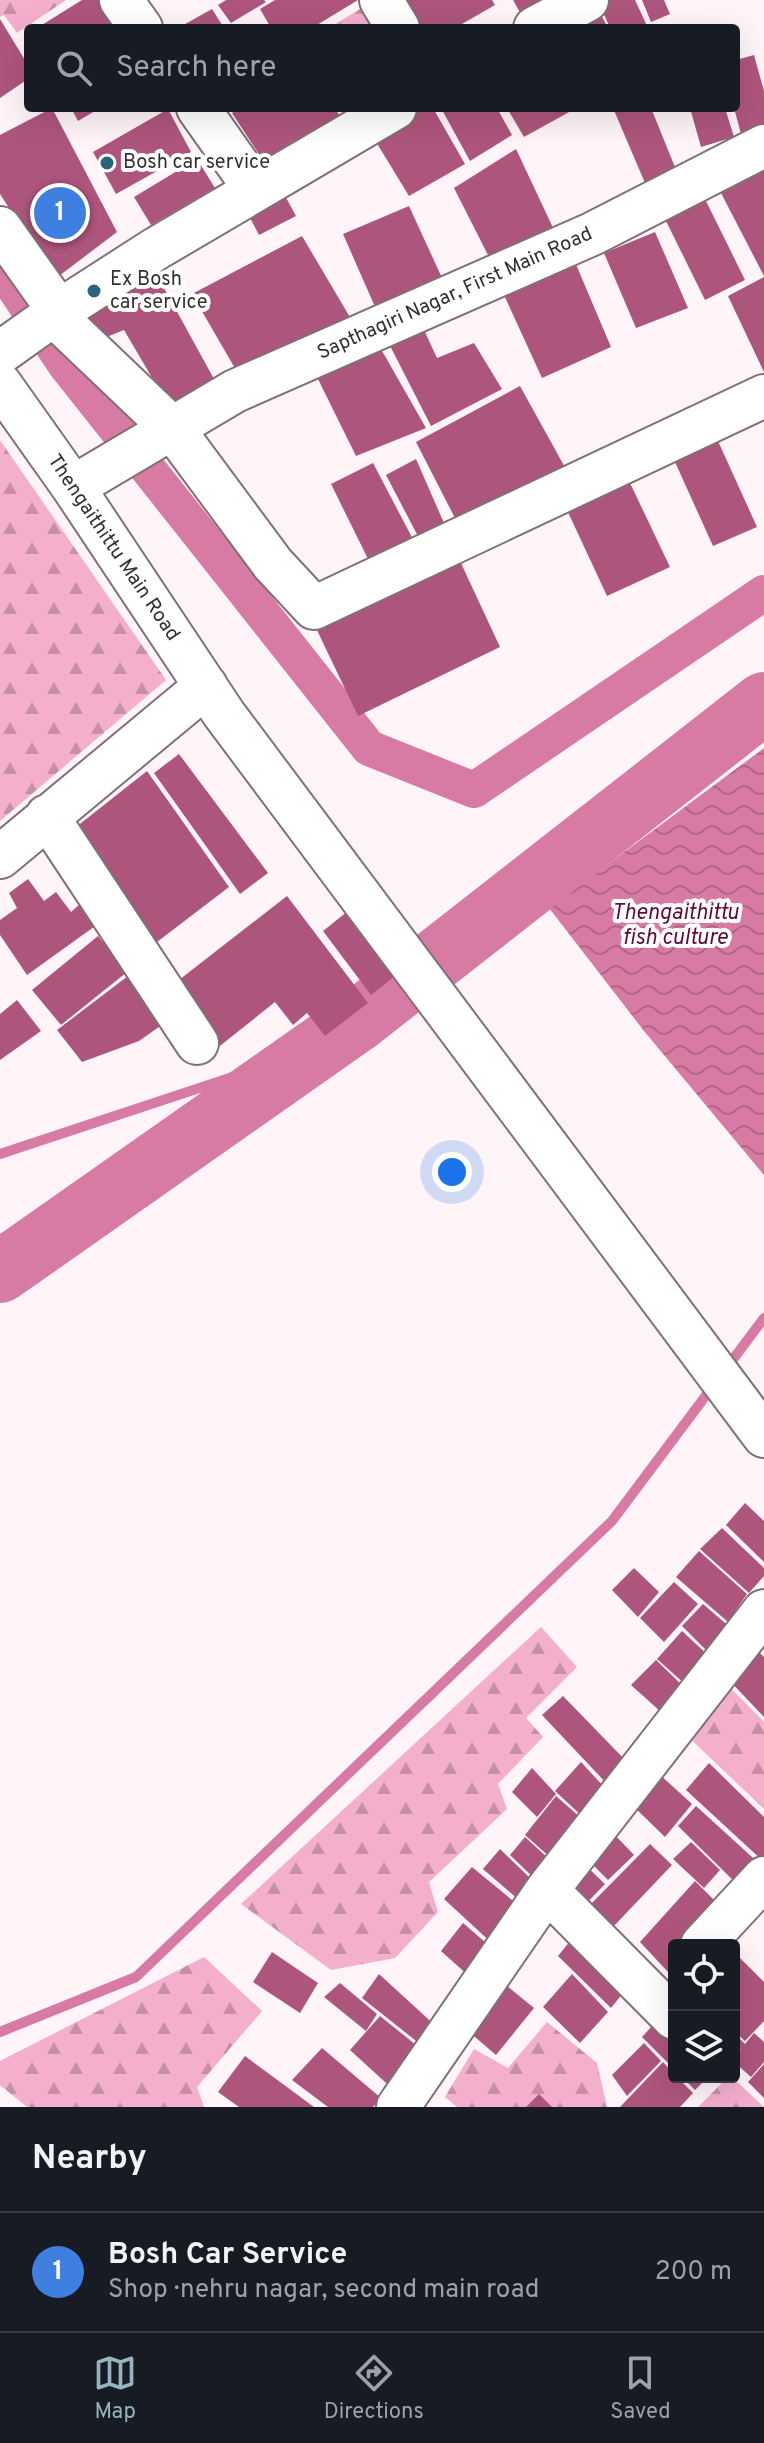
<!DOCTYPE html>
<html lang="en">
<head>
<meta charset="utf-8">
<style>
	:root { --surface:#171b24; --page:#242831; --text:#f1f3f6; --muted:#9ea1a6; --line:#363941; --accent:#97b3bf }
	body { margin:0; font-family:Overpass,sans-serif; background:var(--page); color:var(--text) }
	.controls { position:absolute; right:24px; bottom:24px; display:grid; overflow:hidden; border-radius:8px; box-shadow:0 8px 32px #0002 }
	.controls button { width:72px; height:72px; display:grid; place-items:center; padding:0; border:0; border-bottom:2px solid var(--line); background:var(--surface); color:var(--text); font:40px sans-serif }
	.you { position:absolute; left:452px; top:1172px; width:28px; height:28px; margin:-20px; border:6px solid #fff; border-radius:50%; background:#1a73e8; box-shadow:0 0 0 12px #1a73e833 }
	.badge { display:grid; place-items:center; width:52px; height:52px; border-radius:50%; background:var(--accent); color:#fff; font-size:26px; font-weight:700 }
	.pin { position:absolute; translate:-50% -50%; border:4px solid #fff; box-shadow:0 2px 8px #0006 }
	.list { margin:0; padding:0; list-style:none }
	h2 { display:flex; justify-content:space-between; align-items:center; height:104px; margin:0; padding:0 32px; font-size:34px }
	h2 small { font-size:26px; font-weight:400; color:var(--muted) }
	.list li { display:grid; grid-template-columns:52px 1fr auto; gap:24px; align-items:center; box-sizing:border-box; height:120px; padding:0 32px; border-top:2px solid var(--line) }
	.list b { display:block; font-size:30px; white-space:nowrap }
	.list p { margin:0; font-size:26px; white-space:nowrap; color:var(--muted) }
	.list em { font-size:26px; font-style:normal; color:var(--muted) }
	.icon { flex:none; width:44px; height:44px; fill:none; stroke:currentColor; stroke-width:2; stroke-linecap:round; stroke-linejoin:round }
	.map { position:relative; flex:none; width:764px; height:2107px; overflow:hidden }
	.search { position:absolute; background:var(--surface); box-shadow:0 8px 32px #0002; left:24px; right:24px; top:24px; height:88px; display:flex; align-items:center; gap:20px; box-sizing:border-box; padding:0 28px; border-radius:8px; color:var(--muted); font-size:30px }
	.sheet { height:224px; background:var(--surface) }
	nav { display:flex; justify-content:space-around; align-items:center; box-sizing:border-box; height:112px; border-top:2px solid var(--line); background:var(--surface); font-size:22px; color:var(--muted) }
	nav a { display:grid; justify-items:center; gap:4px }
	nav .on { color:var(--accent) }
	.map>svg:first-child { display:block }
	.forest { fill:url(#forest-firs) }
	.water { fill:url(#water-waves) }
	.lines { fill:none; stroke-linecap:round; stroke-linejoin:round }
	.stream { stroke:#d87ba4; stroke-width:10 }
	.canal { stroke:#d87ba4; stroke-width:36 }
	.river { stroke:#d87ba4; stroke-width:62 }
	.building { fill:#ae557e }
	.minor-casing { stroke:#817077; stroke-width:46 }
	.minor { stroke:#fff; stroke-width:42 }
	.poi-dot { fill:#29647c; stroke:#fff; stroke-width:3 }
	.labels { text-anchor:middle; dominant-baseline:central; stroke-width:8; stroke-linejoin:round; paint-order:stroke }
	.poi-label { font-size:20px; fill:#362f32; stroke:#fff; text-anchor:start }
	.street-label { font-size:20px; fill:#362f32; stroke:#fff }
	.water-label { font-size:22px; font-style:italic; fill:#600b3a; stroke:#fff }
</style>
</head>
<body>
<div class="map">
<svg width="764" height="2107" viewBox="0 0 764 2107">
	<defs>
		<pattern id="forest-firs" width="22" height="20" patternUnits="userSpaceOnUse" patternTransform="scale(2)"><rect width="22" height="20" fill="#f3afcb"/><path d="M5 1l3.5 6h-7zM16 11l3.5 6h-7z" fill="#c68fa5"/></pattern>
		<pattern id="water-waves" width="16" height="10" patternUnits="userSpaceOnUse" patternTransform="scale(2)"><rect width="16" height="10" fill="#d87ba4"/><path d="M0 5q4-4 8 0t8 0" fill="none" stroke="#b06586"/></pattern>
	</defs>
	<rect width="100%" height="100%" fill="#fff4f8"/>
	<path class="forest" d="M0 0H66L17 33 4 15 0 17Z
		M373 1 390 28H329Z
		M0 440 166 680 0 821Z
		M541 1627 577 1667 526 1718 543 1737 498 1784 507 1809 429 1882 438 1912 395 1958 331 1970 241 1904Z
		M720 1677 764 1722V1809L680 1729Z
		M204 1957 262 2011 197 2087 204 2107H27L0 2085V2061Z
		M547 2022 597 2063 607 2107H457L445 2097 474 2049 508 2068Z
		M728 2077H732L764 2107H698Z"/>
	<path class="water" d="M764 748V1175L644 1031 549 908Z"/>
	<g class="lines">
		<path class="stream" d="M437 984 525 918 764 729
			M0 1154 375 1030 421 996
			M725 1370 764 1318
			M0 2032 136 1977 612 1521 713 1386"/>
		<path class="canal" d="M0 266 65 364 369 748 474 790 764 593"/>
		<path class="river" d="M0 1272 356 1022 764 703"/>
	</g>
	<path class="building" d="M82 0H106L121 24 115 28H37Z
		M226 0H264L266 2 231 23 218 5Z
		M275 0H358L312 28H271L260 9Z
		M398 0H492L495 5 455 28H415Z
		M513 0H555L526 23Z
		M606 0H635L648 28H610L599 3Z
		M642 0H664L670 14 651 22Z
		M212 9 224 28H178Z
		M599 11 608 28H566Z
		M0 19 28 65V79L0 98Z
		M754 55 764 91V133L743 141 734 108 736 60Z
		M52 108 117 232 55 279 0 194V135Z
		M71 108H100L78 121Z
		M239 108H335L344 123 268 168 232 113Z
		M413 108H433L465 164 409 196 370 132Z
		M441 108H497L512 135 470 161Z
		M507 108H569L571 111 524 137Z
		M613 108H651L679 177 648 190Z
		M690 108H725L734 137 701 147Z
		M168 109 191 152 116 194 93 152Z
		M516 149 555 232 490 259 454 188Z
		M197 159 215 188 151 225 134 197Z
		M764 171V276L721 193Z
		M283 192 296 216 259 235 248 214Z
		M705 199 745 280 705 300 665 219Z
		M409 206 443 280 376 309 343 234Z
		M655 232 688 308 636 328 604 253Z
		M302 236 354 324 240 377 192 294Z
		M572 255 611 347 542 378 499 284Z
		M153 268 219 388 171 410 124 330 94 342 78 305Z
		M764 277V372L728 296Z
		M419 319 437 358 474 343 502 389 431 426 386 338Z
		M377 342 426 428 356 456 314 371Z
		M520 386 567 471 457 522 416 442Z
		M718 441 757 527 713 546 675 462Z
		M416 459 447 530 421 542 386 475Z
		M373 463 416 545 372 567 331 484Z
		M630 483 670 567 607 596 567 510Z
		M460 561 500 647 358 716 315 626Z
		M179 754 268 873 240 894 154 773Z
		M147 771 229 887 157 942 71 831Z
		M28 879 44 901 56 892 71 912 81 903 98 924 27 975 0 935V920L17 908 9 893Z
		M287 896 368 1003 325 1036 307 1013 293 1025 275 1002 216 1049 170 987Z
		M353 907 401 971 371 995 323 931Z
		M98 936 127 972 61 1025 32 990Z
		M128 976 173 1017 139 1041 82 1062 57 1030Z
		M17 1000 41 1031 0 1060V1014Z
		M745 1503 764 1521V1562L726 1525Z
		M722 1528 764 1568V1576L749 1593 700 1549Z
		M699 1551 747 1594 728 1622 676 1577Z
		M634 1568 659 1592 638 1617 612 1590Z
		M674 1582 698 1604 664 1642 640 1618Z
		M703 1604 732 1629 709 1653 682 1626Z
		M682 1631 710 1657 686 1685 657 1659Z
		M755 1648 764 1657V1717L726 1677Z
		M656 1660 684 1687 661 1712 631 1685Z
		M563 1696 630 1765 609 1786 542 1715Z
		M581 1762 604 1787 582 1816 555 1791Z
		M709 1763 764 1817V1862L686 1790Z
		M532 1768 556 1794 537 1817 512 1792Z
		M658 1773 692 1804 665 1837 630 1803Z
		M556 1796 581 1818 551 1858 525 1835Z
		M696 1806 763 1867 743 1890 678 1826Z
		M612 1832 634 1855 608 1880 585 1857Z
		M525 1837 549 1859 535 1879 510 1855Z
		M691 1842 720 1870 704 1888 673 1859Z
		M650 1844 672 1865 612 1928 588 1907Z
		M500 1849 532 1880 519 1900 483 1869Z
		M583 1863 605 1884 581 1909 559 1888Z
		M472 1867 523 1909 495 1946 444 1899Z
		M695 1881 725 1911 695 1945H674V1968L669 1973 640 1942Z
		M463 1923 492 1948 470 1977 441 1951Z
		M579 1930 631 1983 611 2008 558 1956Z
		M272 1952 318 1983 300 2013 253 1982Z
		M734 1952 764 1982V2021L745 2041 734 2031Z
		M379 1974 439 2029 425 2048 362 1998Z
		M572 1974 608 2012 580 2043 543 2007Z
		M340 1983 377 2014 366 2031 324 1997Z
		M506 1985 534 2008 496 2055 468 2031Z
		M665 2012 674 2022V2069L642 2037Z
		M380 2016 426 2053 397 2093 350 2050Z
		M734 2033 745 2044 754 2033 764 2042V2062L751 2077 734 2062V2056L742 2048 734 2054Z
		M644 2043 661 2061 627 2096 612 2075Z
		M322 2048 381 2098 373 2107H328L292 2080Z
		M245 2056 314 2107H239L218 2092Z
		M663 2062 674 2074V2077H677L693 2093 680 2107H620Z
		M764 2064V2098L748 2082Z
		M682 2077H708L695 2090Z
		M539 2094 552 2107H526Z"/>
	<g class="lines">
		<g class="minor-casing">
			<path id="minor" d="M121 0 141 28
				M381 0 398 28
				M535 28 587 0
				M198 108 255 189
				M0 228 59 311 64 325 173 429 273 564 314 608 764 396
				M0 353 59 311 157 248 395 108
				M0 384 73 487 224 714 764 1436
				M73 487 235 391 592 234 764 146
				M47 816 197 1043
				M0 857 206 686
				M547 1890 674 2018
				M702 1945 764 1878
				M398 2107 547 1890 764 1611"/>
		</g>
		<use href="#minor" class="minor"/>
	</g>
	<g class="poi-dot">
		<circle cx="107" cy="163" r="8"/>
		<circle cx="94" cy="291" r="8"/>
	</g>
	<g class="labels">
		<g class="poi-label">
			<text x="123" y="163">Bosh car service</text>
			<text x="110" y="280">Ex Bosh<tspan x="110" dy="23">car service</tspan></text>
		</g>
		<g class="street-label">
			<text transform="translate(455 294) rotate(-24)">Sapthagiri Nagar, First Main Road</text>
			<text transform="translate(113 548) rotate(56)">Thengaithittu Main Road</text>
		</g>
		<g class="water-label">
			<text x="675" y="913">Thengaithittu<tspan x="675" dy="25">fish culture</tspan></text>
		</g>
	</g>
</svg>
<div class="controls">
<button><svg class="icon" aria-label="locate" viewBox="0 0 24 24"><circle cx="12" cy="12" r="6"/><path d="M12 2v4M12 18v4M2 12h4M18 12h4"/></svg></button>
<button><svg class="icon" aria-label="layers" viewBox="0 0 24 24"><path d="M12 4l9 5-9 5-9-5zM3 14l9 5 9-5"/></svg></button>
</div>
<div class="you"></div>
<div class="pin badge" style="left:60px;top:213px;background:#3f7fe0">1</div>
<div class="search"><svg class="icon" aria-label="search" viewBox="0 0 24 24"><circle cx="10" cy="10" r="6"/><path d="M15 15l6 6"/></svg>Search here</div>
</div>
<section class="sheet">
<h2>Nearby<small></small></h2>
<ul class="list">
<li><span class="badge" style="background:#3f7fe0">1</span><div><b>Bosh Car Service</b><p>Shop · nehru nagar, second main road</p></div><em>200 m</em></li>
</ul>
</section>
<nav>
<a class="on"><svg class="icon" aria-label="map" viewBox="0 0 24 24"><path d="M3 6l6-2 6 2 6-2v14l-6 2-6-2-6 2zM9 4v14M15 6v14"/></svg>Map</a>
<a><svg class="icon" aria-label="directions" viewBox="0 0 24 24"><path d="M12 3l9 9-9 9-9-9zM9 14v-3h6M13 9l2 2-2 2"/></svg>Directions</a>
<a><svg class="icon" aria-label="saved" viewBox="0 0 24 24"><path d="M7 4h10v16l-5-4-5 4z"/></svg>Saved</a>
</nav>
</body>
</html>
